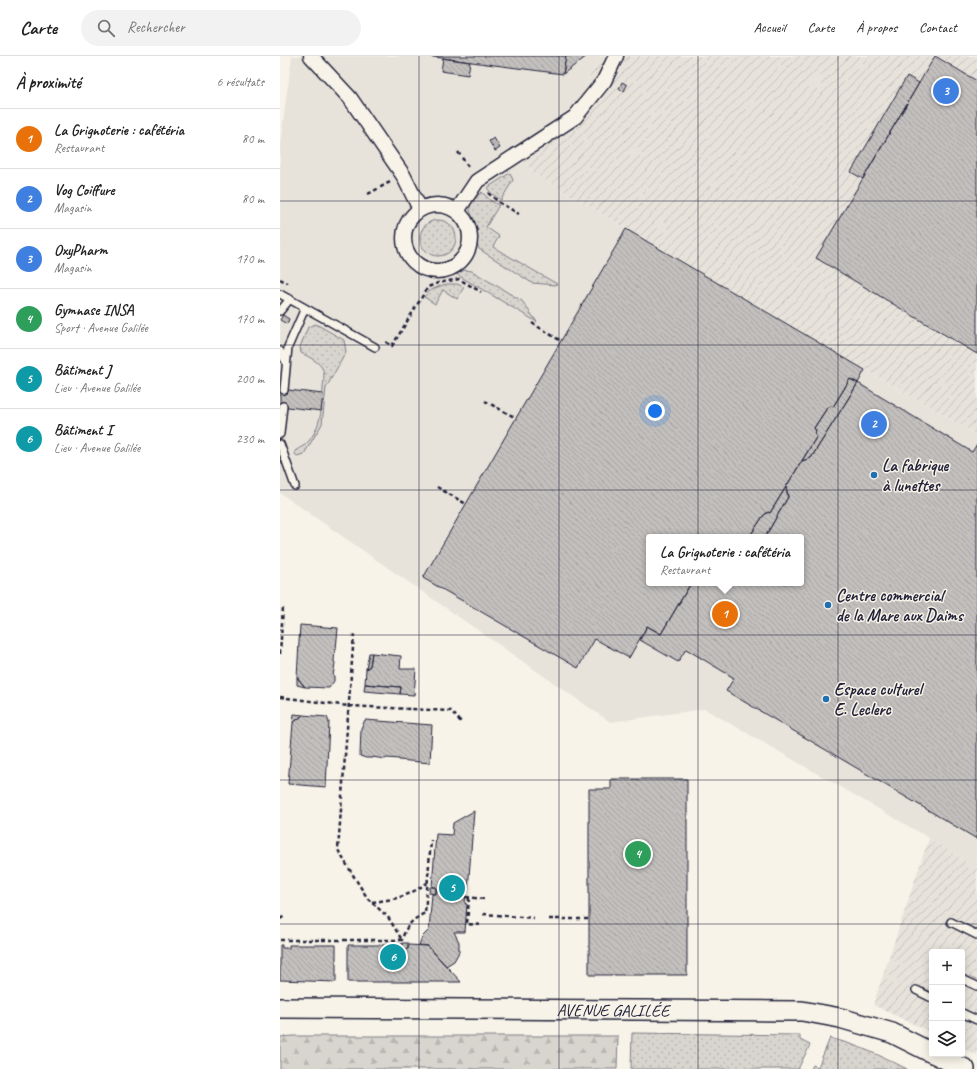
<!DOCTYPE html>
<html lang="fr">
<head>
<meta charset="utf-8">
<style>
	:root { --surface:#fff; --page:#f2f2f2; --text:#222; --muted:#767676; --line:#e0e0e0; --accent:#1f6fb2 }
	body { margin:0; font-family:Caveat,sans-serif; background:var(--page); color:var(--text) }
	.controls { position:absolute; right:12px; bottom:12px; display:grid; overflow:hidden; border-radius:4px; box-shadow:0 2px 10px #0003 }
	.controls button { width:36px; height:36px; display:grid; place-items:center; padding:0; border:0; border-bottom:1px solid var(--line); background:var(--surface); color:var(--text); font:20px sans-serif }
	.you { position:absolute; left:375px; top:355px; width:14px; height:14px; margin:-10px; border:3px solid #fff; border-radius:50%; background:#1a73e8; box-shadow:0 0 0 6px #1a73e833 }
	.badge { display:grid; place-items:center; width:26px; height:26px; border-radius:50%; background:var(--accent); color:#fff; font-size:13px; font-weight:700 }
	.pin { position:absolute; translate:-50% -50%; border:2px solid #fff; box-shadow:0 1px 4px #0006 }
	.popup { position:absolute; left:366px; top:478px; width:158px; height:52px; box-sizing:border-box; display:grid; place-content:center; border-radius:4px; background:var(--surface); filter:drop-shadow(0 1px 3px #0005); font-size:13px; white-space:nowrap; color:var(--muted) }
	.popup b { font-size:15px; color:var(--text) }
	.popup::after { content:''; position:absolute; left:50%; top:100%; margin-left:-8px; border:8px solid transparent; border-top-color:var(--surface) }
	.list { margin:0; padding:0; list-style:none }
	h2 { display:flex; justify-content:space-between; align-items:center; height:52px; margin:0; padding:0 16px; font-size:17px }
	h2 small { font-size:13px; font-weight:400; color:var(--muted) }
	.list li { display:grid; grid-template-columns:26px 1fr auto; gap:12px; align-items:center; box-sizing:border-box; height:60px; padding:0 16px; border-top:1px solid var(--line) }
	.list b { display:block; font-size:15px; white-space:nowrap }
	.list p { margin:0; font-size:13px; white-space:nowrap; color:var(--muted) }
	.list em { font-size:13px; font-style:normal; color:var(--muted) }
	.icon { flex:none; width:22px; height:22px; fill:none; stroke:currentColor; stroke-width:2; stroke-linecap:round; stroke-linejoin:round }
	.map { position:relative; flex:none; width:697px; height:1013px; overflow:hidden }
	header { display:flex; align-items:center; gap:24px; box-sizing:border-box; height:56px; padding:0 20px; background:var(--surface); border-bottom:1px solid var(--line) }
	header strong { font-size:19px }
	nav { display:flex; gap:22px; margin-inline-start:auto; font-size:14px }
	.search { width:280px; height:36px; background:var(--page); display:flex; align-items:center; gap:10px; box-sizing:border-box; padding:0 14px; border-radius:22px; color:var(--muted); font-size:15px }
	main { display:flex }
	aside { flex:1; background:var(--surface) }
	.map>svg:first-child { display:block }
	.built { fill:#e7e3db; fill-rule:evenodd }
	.industrial { fill:url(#industrial-furrows) }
	.grass { fill:url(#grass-dots); stroke:#7d7c85 }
	.forest { fill:url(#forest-firs); stroke:#7d7c85 }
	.building { fill:url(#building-back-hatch); stroke:#22223b }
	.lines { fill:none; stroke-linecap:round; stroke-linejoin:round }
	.lane-casing { stroke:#22223b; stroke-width:10 }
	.street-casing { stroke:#22223b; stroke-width:17 }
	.secondary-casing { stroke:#22223b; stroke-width:22 }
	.path { stroke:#22223b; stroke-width:2.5; stroke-dasharray:4 3; stroke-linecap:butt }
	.lane { stroke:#f7f3e8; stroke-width:7 }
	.street { stroke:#f7f3e8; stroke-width:14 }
	.secondary { stroke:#f7f3e8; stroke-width:19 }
	.grid { fill:none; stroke:#22223b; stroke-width:1; stroke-opacity:0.55 }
	.poi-dot { fill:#1f6fb2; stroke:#f7f3e8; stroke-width:1.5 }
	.labels { text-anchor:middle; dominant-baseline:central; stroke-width:3; stroke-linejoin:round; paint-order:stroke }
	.poi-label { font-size:17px; font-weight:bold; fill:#22223b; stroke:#f7f3e8; text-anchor:start }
	.street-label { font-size:17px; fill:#22223b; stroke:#f7f3e8 }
</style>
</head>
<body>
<header>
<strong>Carte</strong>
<div class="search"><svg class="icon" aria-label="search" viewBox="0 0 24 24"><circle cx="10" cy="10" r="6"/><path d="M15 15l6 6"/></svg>Rechercher</div>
<nav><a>Accueil</a><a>Carte</a><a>À propos</a><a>Contact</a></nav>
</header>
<main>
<aside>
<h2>À proximité<small>6 résultats</small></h2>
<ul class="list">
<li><span class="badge" style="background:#e8710a">1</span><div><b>La Grignoterie : cafétéria</b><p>Restaurant</p></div><em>80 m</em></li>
<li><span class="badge" style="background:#3f7fe0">2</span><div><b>Vog Coiffure</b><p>Magasin</p></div><em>80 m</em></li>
<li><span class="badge" style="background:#3f7fe0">3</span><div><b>OxyPharm</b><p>Magasin</p></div><em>170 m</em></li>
<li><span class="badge" style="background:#2e9e5b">4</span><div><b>Gymnase INSA</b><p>Sport · Avenue Galilée</p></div><em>170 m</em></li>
<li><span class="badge" style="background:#0f9aa8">5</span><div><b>Bâtiment J</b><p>Lieu · Avenue Galilée</p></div><em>200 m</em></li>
<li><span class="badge" style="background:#0f9aa8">6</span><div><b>Bâtiment I</b><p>Lieu · Avenue Galilée</p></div><em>230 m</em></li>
</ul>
</aside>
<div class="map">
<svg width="697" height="1013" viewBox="0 0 697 1013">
	<defs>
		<pattern id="industrial-furrows" width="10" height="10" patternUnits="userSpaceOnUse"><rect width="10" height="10" fill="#e7e3db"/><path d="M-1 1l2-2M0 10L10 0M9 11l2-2" fill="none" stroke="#c6c2bd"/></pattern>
		<pattern id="grass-dots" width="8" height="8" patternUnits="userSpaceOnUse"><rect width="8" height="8" fill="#d8d5cf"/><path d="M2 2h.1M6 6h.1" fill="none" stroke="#b9b7b3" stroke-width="1.8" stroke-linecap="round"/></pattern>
		<pattern id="forest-firs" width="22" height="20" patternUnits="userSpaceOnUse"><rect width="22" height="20" fill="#d8d5cf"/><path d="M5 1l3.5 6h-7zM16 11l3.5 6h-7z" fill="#b9b7b3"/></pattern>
		<pattern id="building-back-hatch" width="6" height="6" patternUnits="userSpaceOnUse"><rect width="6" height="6" fill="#c2bfbd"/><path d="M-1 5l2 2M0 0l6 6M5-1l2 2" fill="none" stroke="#a6a4a3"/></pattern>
	</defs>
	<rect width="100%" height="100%" fill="#f7f3e8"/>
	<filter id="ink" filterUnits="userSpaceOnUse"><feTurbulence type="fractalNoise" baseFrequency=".025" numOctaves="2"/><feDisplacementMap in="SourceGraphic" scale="8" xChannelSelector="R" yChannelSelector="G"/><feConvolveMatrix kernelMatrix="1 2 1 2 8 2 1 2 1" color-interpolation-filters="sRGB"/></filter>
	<g filter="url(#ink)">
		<path class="built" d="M12 0H320L295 50 234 94 256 119 697 379V813L649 782 425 653 330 666 0 437V88ZM369 481H521V527H369Z"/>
		<path class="industrial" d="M320 0H697V379L256 119 234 94 295 50Z
			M649 782 697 813V999L682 992V896H652V977L593 949Z"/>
		<path class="grass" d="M230 117 233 124 221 144 212 138 207 132Z
			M202 136 211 145 219 149 206 171 219 180 213 191 277 228 276 229 252 227 199 193C196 188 197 181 197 175 194 153 180 155 202 136Z
			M140 182a18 18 0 1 1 36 0a18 18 0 1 1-36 0Z
			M185 214 192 215 242 245 257 266 176 218Z
			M167 228H177L184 231 177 243 163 234 155 248 144 241C150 233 157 231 167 228Z
			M36 268 64 284 66 296 46 332 42 368 24 398 17 400 15 398V395C19 392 25 390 28 386 41 371 42 351 43 333 43 327 45 320 43 314 40 306 29 301 21 297L20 291 28 271Z
			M352 977 520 979V984L530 989 518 1013H351Z
			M550 982C577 989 602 1000 627 1013H531L533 1009 538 1011Z"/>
		<path class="forest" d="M14 980H338L337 1013H0V981Z"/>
		<path class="building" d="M146 0H286L283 18Z
			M286 0H307L283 18Z
			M655 0 697 25V298L536 202Z
			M163 2 190 6 188 19 161 15Z
			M627 20 639 27 583 123 571 116Z
			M342 26 347 29 344 35 339 33Z
			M214 82 220 92 215 95 209 85Z
			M346 173 585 314 578 327 570 323 553 351 551 350 547 352 534 372 536 375 534 378 537 380 490 457 488 456 483 460 470 480 471 481H369V527H411L381 578 367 570 349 602 315 583 298 612 143 522Z
			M3 259 9 263 7 268 0 264Z
			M570 323 578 327 531 402 522 405 537 380 534 378 536 375 534 372 547 352 551 350 553 351Z
			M578 327 692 396 697 388V783L446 635 454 622 406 593 398 606 360 584 367 570 381 578 411 527H521V481H485L508 441 506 431 522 405 531 402Z
			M0 333 43 338 41 355 0 350Z
			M506 431 508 441 485 481H471L470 480 483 460 488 456 490 457Z
			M20 569 58 572 56 593H55L54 605 55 607 53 620H54V625L49 632 25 631 17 621Z
			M89 597H92L90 610 86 613Z
			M92 597 121 600 120 613H136L134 639 120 638 121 631 85 628 86 613 90 610Z
			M17 621 25 631 17 629Z
			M85 628 121 631 120 638 84 635Z
			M14 658 23 659 13 667Z
			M23 659 47 661 49 666 46 731 8 728 13 667Z
			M85 664 152 669 150 707 119 704V703L107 702 105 703 92 701V702H86L80 700 81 672Z
			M331 723H407V919H309V733H331Z
			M194 755 188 834H186L185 848H187L185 876H174L179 886V896L174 905 166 910 148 890 139 889 142 881 149 874 152 838H156V831H152L156 778 172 779 173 767Z
			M150 831H156V838L149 837Z
			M122 887H128V893H122Z
			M0 889H2V892H9V889H56V926L0 924Z
			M68 889H122V893H128V889L148 890 181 926H68Z"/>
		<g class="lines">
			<g class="lane-casing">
				<path id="lane" d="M0 238 95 291
					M0 255 10 243
					M0 295 6 306
					M4 334 8 291 25 252
					M0 378 3 350
					M0 388 15 430
					M671 866 697 879
					M682 923 697 930
					M636 934 652 942
					M682 957 697 964"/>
			</g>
			<g class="street-casing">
				<path id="street" d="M31 0 70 42 123 119 140 153
					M124 182a33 33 0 1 1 66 0a33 33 0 1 1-66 0Z
					M177 155 197 125 295 61 324 25 336 0"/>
			</g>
			<g class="secondary-casing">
				<g id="secondary">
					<path id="s1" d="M0 952 522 955 560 962 612 977 652 997"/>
					<path d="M655 998 685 1013"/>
				</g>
			</g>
			<path class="path" d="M178 96 189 112
				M208 137 220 147 239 158
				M88 138 110 126
				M0 223 8 227
				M252 267 281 285
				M106 286 112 290 148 231 158 227 179 223 201 236
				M205 345 236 362
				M157 431 186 448
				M74 578 58 794 73 819 88 843 108 861 122 884
				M0 598 3 551
				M0 641 69 650 171 655 181 666
				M186 841 204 843
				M189 842 187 868 202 869
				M92 846C118 843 126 841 147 827
				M203 858 254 862
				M0 863 5 860
				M269 863H309
				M0 884H122C126 869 132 864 145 857L151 784"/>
			<use href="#lane" class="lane"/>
			<use href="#street" class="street"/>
			<use href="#secondary" class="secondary"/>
		</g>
	</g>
	<path class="grid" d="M139 0V1013M279 0V1013M418 0V1013M558 0V1013M0 145H697M0 289H697M0 434H697M0 579H697M0 724H697M0 868H697"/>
	<g class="poi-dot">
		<circle cx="594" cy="419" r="4"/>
		<circle cx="548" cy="549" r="4"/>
		<circle cx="546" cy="643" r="4"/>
	</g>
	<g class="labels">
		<g class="poi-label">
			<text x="602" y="409">La fabrique<tspan x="602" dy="20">à lunettes</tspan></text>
			<text x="556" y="539">Centre commercial<tspan x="556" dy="20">de la Mare aux Daims</tspan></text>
			<text x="554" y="633">Espace culturel<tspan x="554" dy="20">E. Leclerc</tspan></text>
		</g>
		<g class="street-label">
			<text stroke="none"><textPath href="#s1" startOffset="333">AVENUE GALILÉE</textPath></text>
		</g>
	</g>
</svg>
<div class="controls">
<button>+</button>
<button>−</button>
<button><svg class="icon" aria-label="layers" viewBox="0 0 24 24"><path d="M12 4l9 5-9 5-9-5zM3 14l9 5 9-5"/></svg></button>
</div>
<div class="you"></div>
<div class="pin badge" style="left:445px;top:558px;background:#e8710a">1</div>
<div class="popup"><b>La Grignoterie : cafétéria</b>Restaurant</div>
<div class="pin badge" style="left:594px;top:368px;background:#3f7fe0">2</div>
<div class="pin badge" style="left:666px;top:35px;background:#3f7fe0">3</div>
<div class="pin badge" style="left:358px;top:798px;background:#2e9e5b">4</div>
<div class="pin badge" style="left:172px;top:832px;background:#0f9aa8">5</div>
<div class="pin badge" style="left:113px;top:901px;background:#0f9aa8">6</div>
</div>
</main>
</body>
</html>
